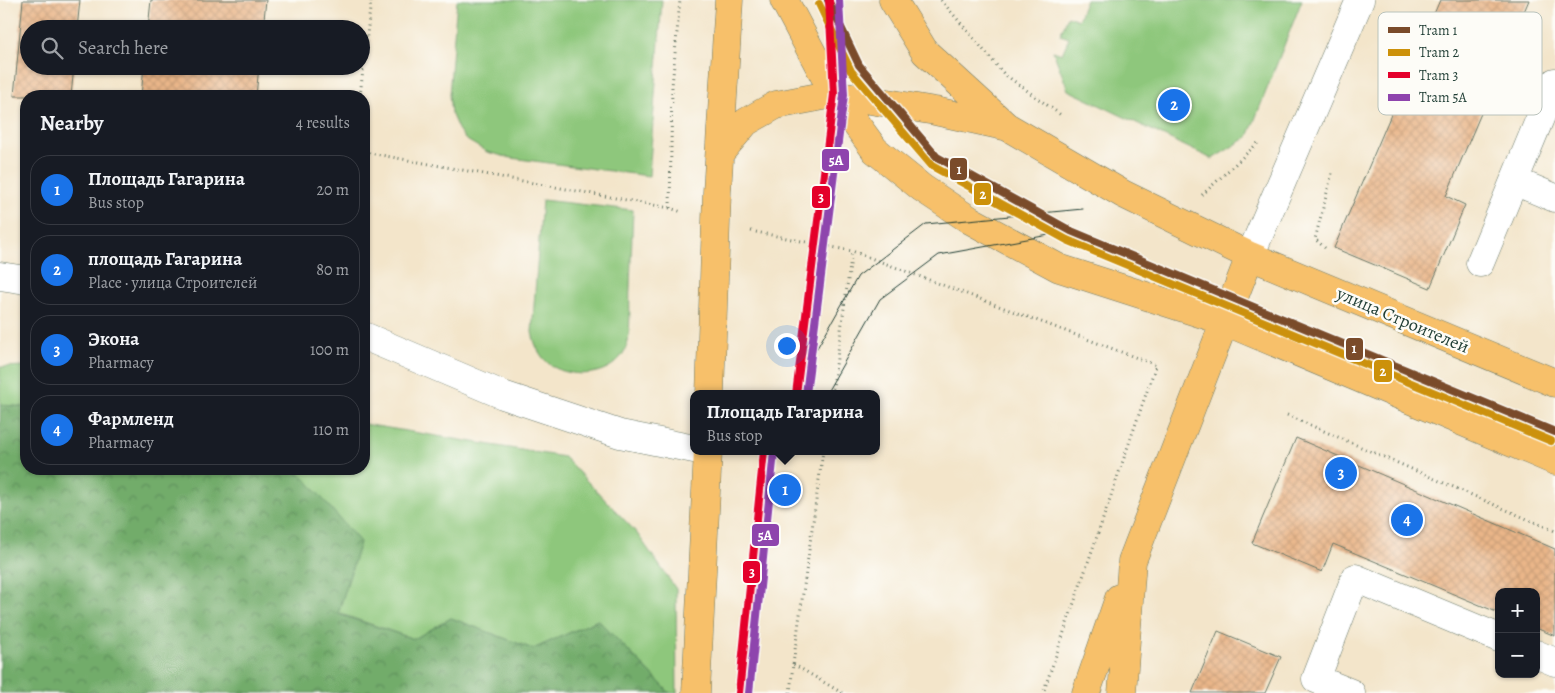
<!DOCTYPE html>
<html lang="en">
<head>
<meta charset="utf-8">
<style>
	:root { --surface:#171b24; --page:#20242c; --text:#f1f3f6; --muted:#9ea1a6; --line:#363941; --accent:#1a73e8 }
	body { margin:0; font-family:Alegreya,serif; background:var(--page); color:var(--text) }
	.controls { position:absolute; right:15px; bottom:15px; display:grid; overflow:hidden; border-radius:10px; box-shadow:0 1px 4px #0004 }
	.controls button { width:45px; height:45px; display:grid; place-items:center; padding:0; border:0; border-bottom:1px solid var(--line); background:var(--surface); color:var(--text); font:25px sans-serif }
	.you { position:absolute; left:786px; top:345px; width:18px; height:18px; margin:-12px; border:4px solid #fff; border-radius:50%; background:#1a73e8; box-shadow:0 0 0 8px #1a73e833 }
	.badge { display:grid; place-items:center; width:32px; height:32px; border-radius:50%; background:var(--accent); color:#fff; font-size:16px; font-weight:700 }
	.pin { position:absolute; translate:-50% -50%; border:2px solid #fff; box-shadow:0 1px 5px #0006 }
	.popup { position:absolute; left:690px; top:390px; width:190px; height:65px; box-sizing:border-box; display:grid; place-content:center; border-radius:10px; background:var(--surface); filter:drop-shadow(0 1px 4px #0005); font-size:16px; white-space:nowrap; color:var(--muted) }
	.popup b { font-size:19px; color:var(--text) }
	.popup::after { content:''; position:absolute; left:50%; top:100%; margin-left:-10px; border:10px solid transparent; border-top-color:var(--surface) }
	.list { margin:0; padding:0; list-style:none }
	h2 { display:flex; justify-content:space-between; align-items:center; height:65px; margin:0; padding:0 20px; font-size:21px }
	h2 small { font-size:16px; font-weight:400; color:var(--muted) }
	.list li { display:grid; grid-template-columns:32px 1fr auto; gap:15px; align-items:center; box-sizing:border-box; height:70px; margin:0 10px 10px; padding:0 10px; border:1px solid var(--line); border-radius:20px }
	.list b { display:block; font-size:19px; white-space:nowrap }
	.list p { margin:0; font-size:16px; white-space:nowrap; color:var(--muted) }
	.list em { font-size:16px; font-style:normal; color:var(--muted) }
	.icon { flex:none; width:28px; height:28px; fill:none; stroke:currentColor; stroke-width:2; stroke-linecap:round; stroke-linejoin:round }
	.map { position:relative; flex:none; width:1555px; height:693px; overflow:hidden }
	.search { position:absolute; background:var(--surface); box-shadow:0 1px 4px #0004; left:20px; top:20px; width:350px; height:55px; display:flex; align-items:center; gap:12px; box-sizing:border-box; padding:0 18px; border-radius:28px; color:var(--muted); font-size:19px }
	.panel { position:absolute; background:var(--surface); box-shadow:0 1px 4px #0004; left:20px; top:90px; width:350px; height:385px; border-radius:20px }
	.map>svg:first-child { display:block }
	.green { fill:#8ec77b; stroke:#568258 }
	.forest { fill:url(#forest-crowns); stroke:#487450 }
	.building { fill:url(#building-cross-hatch) }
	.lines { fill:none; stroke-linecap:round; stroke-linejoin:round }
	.minor-casing { stroke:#697868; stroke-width:29 }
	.major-casing { stroke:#697868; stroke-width:29 }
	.path { stroke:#697868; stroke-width:3; stroke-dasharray:1 4; stroke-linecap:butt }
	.minor { stroke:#fff; stroke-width:28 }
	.major { stroke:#f7c06b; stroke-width:28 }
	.tram { stroke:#1f3d34; stroke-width:1 }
	.tram-1-casing { stroke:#fdfcf7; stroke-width:11 }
	.tram-2-casing { stroke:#fdfcf7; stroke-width:11 }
	.tram-3-casing { stroke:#fdfcf7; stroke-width:11 }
	.tram-4-casing { stroke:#fdfcf7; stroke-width:11 }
	.tram-1 { stroke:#7a4b2a; stroke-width:8 }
	.tram-2 { stroke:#cc910a; stroke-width:8 }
	.tram-3 { stroke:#e4002b; stroke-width:8 }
	.tram-4 { stroke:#8e44ad; stroke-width:8 }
	.labels { text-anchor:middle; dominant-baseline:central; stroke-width:5; stroke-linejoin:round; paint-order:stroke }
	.street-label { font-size:18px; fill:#1f3d34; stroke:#fdfcf7 }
	.key { fill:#fdfcf7; stroke:#bac3bc; stroke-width:1 }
	.key-label { font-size:14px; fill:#1f3d34 }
	.line-badge { stroke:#fdfcf7; stroke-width:2 }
	.badge-label { font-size:14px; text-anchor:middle; font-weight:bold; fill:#fff }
</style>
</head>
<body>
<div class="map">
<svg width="1555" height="693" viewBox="0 0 1555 693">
	<defs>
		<pattern id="forest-crowns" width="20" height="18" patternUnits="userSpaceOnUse" patternTransform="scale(1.25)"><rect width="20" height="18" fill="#72ac6b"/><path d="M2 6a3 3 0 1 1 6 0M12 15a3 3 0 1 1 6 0" fill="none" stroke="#5d8d59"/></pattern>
		<pattern id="building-cross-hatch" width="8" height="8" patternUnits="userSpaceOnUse" patternTransform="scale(1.25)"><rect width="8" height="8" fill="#eab689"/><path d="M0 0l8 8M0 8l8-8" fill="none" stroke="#c89d77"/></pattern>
	</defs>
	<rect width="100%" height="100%" fill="#fdfcf7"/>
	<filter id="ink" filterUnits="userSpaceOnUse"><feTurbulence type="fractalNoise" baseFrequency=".02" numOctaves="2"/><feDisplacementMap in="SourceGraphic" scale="10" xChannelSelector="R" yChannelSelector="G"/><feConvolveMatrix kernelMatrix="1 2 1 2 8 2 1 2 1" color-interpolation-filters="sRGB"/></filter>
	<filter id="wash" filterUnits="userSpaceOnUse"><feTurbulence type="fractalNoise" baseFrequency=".0096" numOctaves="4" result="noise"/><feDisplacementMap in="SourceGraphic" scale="20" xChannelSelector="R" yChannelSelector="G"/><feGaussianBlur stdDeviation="1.12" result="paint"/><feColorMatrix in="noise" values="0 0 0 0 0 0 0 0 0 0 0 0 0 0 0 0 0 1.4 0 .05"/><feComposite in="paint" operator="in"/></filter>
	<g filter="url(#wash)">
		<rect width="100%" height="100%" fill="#f3e5ca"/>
		<path class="green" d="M457 0H662L649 176 511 158 487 152 465 139 458 129 451 113 449 95Z
			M1086 0H1302L1248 137 1212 159 1068 90 1053 51 1062 54 1069 38 1060 35 1068 16 1078 20Z
			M542 200 633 210C632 235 631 261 630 287 629 304 631 324 628 341 622 369 592 378 567 372 547 368 536 353 532 332Z
			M26 366V407L0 405V367Z
			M364 424 564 457 636 532 676 589 677 693H670L598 620 533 649 451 618 414 639 338 613 360 542 288 469H364Z"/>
		<path class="forest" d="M0 405 26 407V469H288L303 476 360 542 338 614 414 639 451 618 533 649 598 620 670 693H0Z"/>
		<g id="blocks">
			<path class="building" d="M23 0H80L77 29H29V66H74L71 96H14Z
				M151 0H266L263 29H148Z
				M1440 0H1529L1446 196 1465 205 1430 288 1334 248Z
				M144 66H259L256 96H141Z
				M1296 438 1555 549V636L1536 628V592H1499V613L1333 544 1322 572 1252 543Z
				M1218 631 1281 657 1265 693H1192Z"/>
		</g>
	</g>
	<g filter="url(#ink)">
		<use href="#blocks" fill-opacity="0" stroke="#697868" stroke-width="1"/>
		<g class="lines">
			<g class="minor-casing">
				<path id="minor" d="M1555 82 1514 181 1555 198
					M1250 256 1360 0
					M1480 263 1514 181
					M0 276 26 280
					M364 336 503 395 620 434 694 449
					M1536 654 1555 662
					M1351 693 1316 679 1355 578 1499 638"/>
			</g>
			<g class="major-casing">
				<path id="major" d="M784 0 834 94 875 150 922 188 970 220 1059 268 1224 321 1555 461
					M893 0 925 52 1006 126 1123 194 1250 256 1555 383
					M720 153 746 122 776 105 834 94 935 111 1004 126
					M710 394 717 192 729 0
					M696 693 708 451
					M1086 693 1119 598
					M1122 693 1132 561 1250 256"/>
			</g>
			<path class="path" d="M941 0 1004 74 1061 115
				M360 96 371 0
				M364 152 670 208 682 212
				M1202 195 1260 141
				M670 208 672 86 680 0
				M751 231 852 251 1156 365 1043 693
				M1325 248 1315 239 1332 173
				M832 394 852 251
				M1287 415 1555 531
				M793 664 823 451
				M790 693 793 664 842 693"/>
			<use href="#minor" class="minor"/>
			<use href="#major" class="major"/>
			<path class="tram" d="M791 394 858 276 926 224 1083 209
				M826 394 880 299 939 255 1071 231
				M788 460 793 451"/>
			<g class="tram-1-casing">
				<path id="tram-1" d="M828 0 859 65 937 157 1071 231 1555 432"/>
			</g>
			<g class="tram-2-casing">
				<path id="tram-2" d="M819 4 851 71 932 166 1067 240 1551 441"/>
			</g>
			<g class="tram-3-casing">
				<path id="tram-3" d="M796 394 834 94 829 0
					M739 693 764 451"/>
			</g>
			<g class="tram-4-casing">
				<path id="tram-4" d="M806 394 844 95 839 0
					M749 693 774 452"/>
			</g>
			<use href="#tram-1" class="tram-1"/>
			<use href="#tram-2" class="tram-2"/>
			<use href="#tram-3" class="tram-3"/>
			<use href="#tram-4" class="tram-4"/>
		</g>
	</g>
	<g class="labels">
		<g class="street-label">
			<text transform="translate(1403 320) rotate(23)">улица Строителей</text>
		</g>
	</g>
	<rect x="1378" y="12" width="164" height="103" rx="8" class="key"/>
	<rect x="1388" y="27" width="22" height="6" fill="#7a4b2a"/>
	<rect x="1388" y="49" width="22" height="7" fill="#cc910a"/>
	<rect x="1388" y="72" width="22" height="6" fill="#e4002b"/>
	<rect x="1388" y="94" width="22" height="7" fill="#8e44ad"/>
	<g class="key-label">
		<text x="1419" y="35">Tram 1</text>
		<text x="1419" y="57">Tram 2</text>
		<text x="1419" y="80">Tram 3</text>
		<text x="1419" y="102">Tram 5А</text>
	</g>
	<g class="line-badge">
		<rect x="821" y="148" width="29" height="24" rx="5" fill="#8e44ad"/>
		<rect x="949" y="157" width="19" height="24" rx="5" fill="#7a4b2a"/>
		<rect x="973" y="182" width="19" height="24" rx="5" fill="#cc910a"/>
		<rect x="811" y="185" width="20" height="24" rx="5" fill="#e4002b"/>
		<rect x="1345" y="337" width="19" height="24" rx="5" fill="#7a4b2a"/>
		<rect x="1373" y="359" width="20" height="24" rx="5" fill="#cc910a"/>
		<rect x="751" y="523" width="29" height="24" rx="5" fill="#8e44ad"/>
		<rect x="742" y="560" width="19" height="24" rx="5" fill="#e4002b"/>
	</g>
	<g class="badge-label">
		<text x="836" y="165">5А</text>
		<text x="959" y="174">1</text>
		<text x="983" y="199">2</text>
		<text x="821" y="202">3</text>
		<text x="1354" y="353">1</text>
		<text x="1383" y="376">2</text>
		<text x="765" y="540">5А</text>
		<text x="752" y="577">3</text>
	</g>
</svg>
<div class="controls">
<button>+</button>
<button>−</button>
</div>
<div class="you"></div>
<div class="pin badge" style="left:785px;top:490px">1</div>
<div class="popup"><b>Площадь Гагарина</b>Bus stop</div>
<div class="pin badge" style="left:1174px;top:105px">2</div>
<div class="pin badge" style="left:1341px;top:473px">3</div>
<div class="pin badge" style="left:1407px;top:520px">4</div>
<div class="search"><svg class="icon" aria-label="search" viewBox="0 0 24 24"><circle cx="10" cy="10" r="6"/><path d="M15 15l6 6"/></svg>Search here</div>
<section class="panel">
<h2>Nearby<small>4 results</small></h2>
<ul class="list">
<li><span class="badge">1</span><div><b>Площадь Гагарина</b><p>Bus stop</p></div><em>20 m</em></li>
<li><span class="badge">2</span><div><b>площадь Гагарина</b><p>Place · улица Строителей</p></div><em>80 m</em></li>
<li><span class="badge">3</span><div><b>Экона</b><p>Pharmacy</p></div><em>100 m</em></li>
<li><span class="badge">4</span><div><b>Фармленд</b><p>Pharmacy</p></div><em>110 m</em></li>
</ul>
</section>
</div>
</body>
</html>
